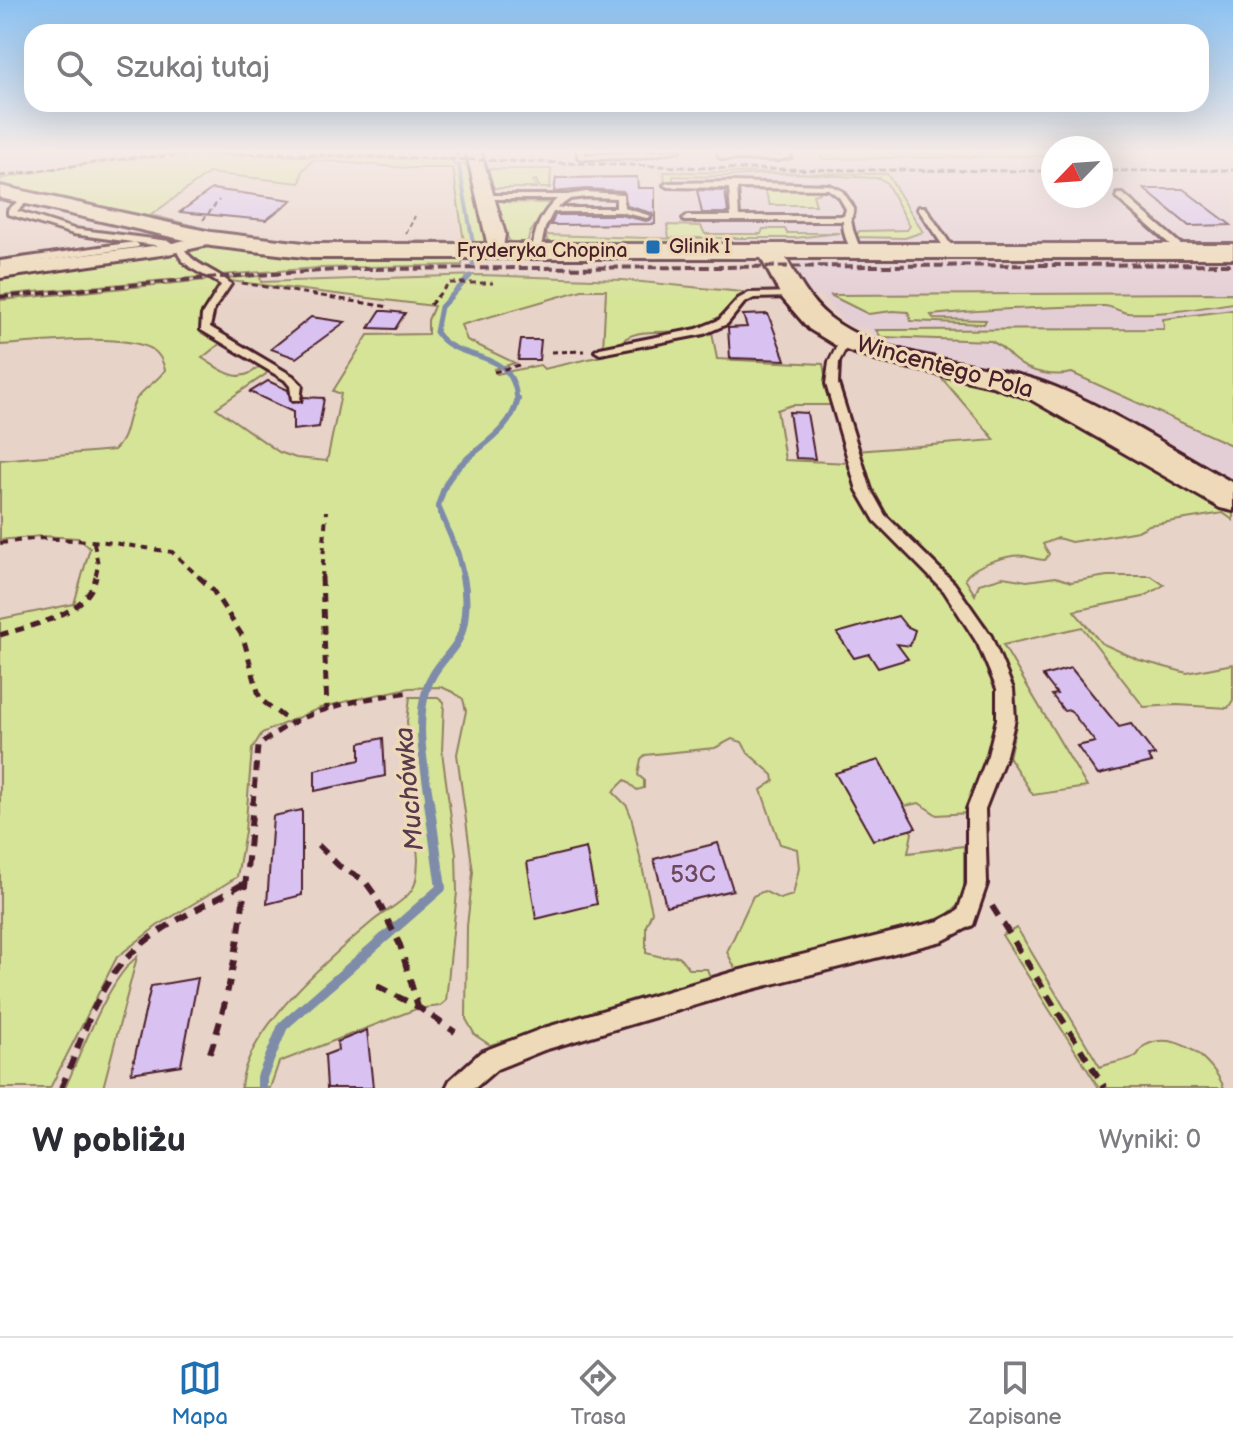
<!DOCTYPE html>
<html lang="pl">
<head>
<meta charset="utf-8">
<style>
	:root { --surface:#fff; --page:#f2f2f3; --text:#2b2b33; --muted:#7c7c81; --line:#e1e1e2; --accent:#1f6fb2 }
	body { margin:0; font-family:"Balsamiq Sans",sans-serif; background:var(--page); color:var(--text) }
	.compass { position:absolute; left:1041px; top:136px; width:72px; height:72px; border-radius:50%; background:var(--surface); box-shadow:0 8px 32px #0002; rotate:245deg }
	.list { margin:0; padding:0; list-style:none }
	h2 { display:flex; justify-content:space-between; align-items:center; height:104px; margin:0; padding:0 32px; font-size:34px }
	h2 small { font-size:26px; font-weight:400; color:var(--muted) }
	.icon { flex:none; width:44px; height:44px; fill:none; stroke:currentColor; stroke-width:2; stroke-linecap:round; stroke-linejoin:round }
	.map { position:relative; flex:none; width:1233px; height:1088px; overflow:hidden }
	.search { position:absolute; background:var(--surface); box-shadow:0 8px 32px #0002; left:24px; right:24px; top:24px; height:88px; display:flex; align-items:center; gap:20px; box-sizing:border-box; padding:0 28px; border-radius:24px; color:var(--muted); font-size:30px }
	.sheet { height:248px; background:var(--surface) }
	nav { display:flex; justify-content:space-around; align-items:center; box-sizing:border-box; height:112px; border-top:2px solid var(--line); background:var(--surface); font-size:22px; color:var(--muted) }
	nav a { display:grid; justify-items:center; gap:4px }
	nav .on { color:var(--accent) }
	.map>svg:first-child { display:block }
	.built { fill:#e4ced5 }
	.green { fill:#d6e497; stroke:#908261; stroke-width:2 }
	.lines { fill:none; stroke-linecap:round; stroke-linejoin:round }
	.stream-far4 { stroke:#7e8caa; stroke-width:4 }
	.stream-far3 { stroke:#7e8caa; stroke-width:5 }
	.stream-far2 { stroke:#7e8caa; stroke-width:6 }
	.stream-far1 { stroke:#7e8caa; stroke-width:8 }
	.stream { stroke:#7e8caa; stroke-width:10 }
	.building { fill:#d9c2f2; stroke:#4a1f2b; stroke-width:2 }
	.lane-casing { stroke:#4a1f2b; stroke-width:6 }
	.street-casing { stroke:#4a1f2b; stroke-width:6 }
	.secondary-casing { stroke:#4a1f2b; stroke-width:6 }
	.path-far4 { stroke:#4a1f2b; stroke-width:2; stroke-dasharray:5 3; stroke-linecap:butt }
	.path-far3 { stroke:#4a1f2b; stroke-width:3; stroke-dasharray:6 4; stroke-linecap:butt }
	.path-far2 { stroke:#4a1f2b; stroke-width:4; stroke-dasharray:7 6; stroke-linecap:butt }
	.path-far1 { stroke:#4a1f2b; stroke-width:5; stroke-dasharray:9 7; stroke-linecap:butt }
	.path { stroke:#4a1f2b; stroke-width:6; stroke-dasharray:12 9; stroke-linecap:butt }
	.lane { fill:#eedab8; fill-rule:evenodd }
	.street { fill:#eedab8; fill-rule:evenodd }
	.secondary { fill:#eedab8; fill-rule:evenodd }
	.rail-far1 { stroke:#4a1f2b; stroke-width:3; stroke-dasharray:7 3; stroke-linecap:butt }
	.rail { stroke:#4a1f2b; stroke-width:4; stroke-dasharray:9 4; stroke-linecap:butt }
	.poi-dot { fill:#1f6fb2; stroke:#eedab8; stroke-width:3 }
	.labels { text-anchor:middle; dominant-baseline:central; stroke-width:7; stroke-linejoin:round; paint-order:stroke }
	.far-poi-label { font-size:20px; fill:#4a1f2b; stroke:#eedab8; text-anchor:start }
	.far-street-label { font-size:20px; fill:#4a1f2b; stroke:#eedab8 }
	.street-label { font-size:24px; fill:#4a1f2b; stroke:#eedab8 }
	.near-number-label { font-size:24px; fill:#6e485d }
	.water-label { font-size:26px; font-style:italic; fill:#573a4b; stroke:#eedab8 }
</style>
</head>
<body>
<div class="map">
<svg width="1233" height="1088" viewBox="0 0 1233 1088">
	<rect width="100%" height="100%" fill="#e8d3c9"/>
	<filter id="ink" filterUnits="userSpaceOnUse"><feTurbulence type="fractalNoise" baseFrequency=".0125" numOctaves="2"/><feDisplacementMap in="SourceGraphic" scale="16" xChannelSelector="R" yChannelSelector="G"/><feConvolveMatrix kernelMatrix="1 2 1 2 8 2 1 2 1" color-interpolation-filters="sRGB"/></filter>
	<g filter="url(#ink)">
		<path class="built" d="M0 150H142L0 171Z
			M487 150H1053V196H1101V150H1233V241L661 240 660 172 486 169 484 158H489Z
			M1233 262V491L1020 378 966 360 884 346 868 328 849 327 821 295H806L787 263Z"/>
		<path class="green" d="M819 150H1053V156L823 159Z
			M188 153 452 160 454 165 468 164 486 240 478 246 408 245 410 241 464 242 453 168H409L313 160 303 170 300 183 209 173 151 215 194 226 191 228 0 188V179C62 166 124 157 188 153Z
			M486 169H551L550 188H540L536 180 533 181 536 188H493Z
			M664 172 887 174 923 232 905 238 856 237 859 231 907 230 910 226 886 182 879 178C839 177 800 171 760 174 730 177 704 177 673 176V183H665Z
			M812 186 820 190V193L813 195 816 205H770L764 187Z
			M504 199V202L550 203 530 233 526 246 510 242 507 236 496 201Z
			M667 225 701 226 705 234H761L763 229H785L787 233H840L795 238H669Z
			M545 235 716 240 718 244 550 245Z
			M213 246 291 255 463 256 462 265 319 268 220 275 199 266 185 251Z
			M173 251 182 262 211 276 0 295V275Z
			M480 275 622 280 751 293C725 305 722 324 688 330 664 335 634 325 617 346L603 349 606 290H582L461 325 467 340 515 363 494 369 497 374 540 365 544 369 606 355 609 352 712 332 717 359 823 364 831 405H792L777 410 785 460 850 463 871 516 933 576 972 627 996 683 999 713 992 744 968 813 937 815 919 803 899 807 912 833 908 853 964 846V900L947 915 917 929 737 972 727 952 753 896 764 891 780 899 793 895 799 868 797 849 780 844 761 790 774 781 773 775 748 753 742 742 732 739 715 748 645 755 641 759 638 775 644 780V788L637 790 625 780 613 792 627 806 631 816 652 912 646 926V953L662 957 679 956 689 969H707L711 980 490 1045 475 1035 466 1019 467 926 473 872 457 754 466 711 463 699 453 692 441 687 409 688 352 700 320 708 262 733 252 749 245 831 237 877 157 926 117 957 50 1088H0V619L74 604 90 548 78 538 41 536 0 540V460L114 450C130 436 125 415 137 398 145 387 158 381 165 370 163 361 160 354 152 349 121 332 37 343 0 345V300L218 279 223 287 206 309 202 326 222 342 202 358C224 372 240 387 262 364L268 368 266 374 216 408 279 452 296 458 327 461 341 394 333 391 368 335 428 334V320L434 306 230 281 226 278 260 276 261 282Z
			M1233 293V303C1202 308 1159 315 1128 313 1120 312 1112 306 1104 306 1046 307 988 309 931 315L934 319 986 320 984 324 911 321 908 312 893 311 868 314 830 295Z
			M1233 310V446L1072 373C1055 377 1030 373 1016 361 1005 353 1007 349 991 341L881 337 876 330 1164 329 1163 319Z
			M939 375C1047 391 1140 459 1233 512V520L1223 513 1149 525 1138 531 1091 539 1071 542 1058 538 1043 544 1049 554 1045 560C1037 560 1033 558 1025 556 1011 553 972 565 965 579L975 595 979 584 1003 577 1027 581 1056 577 1071 582 1107 576H1151L1164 585 1143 597 1074 611 1101 643 1139 660 1187 673 1233 664V700L1228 708 1177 705 1144 707 1082 627 1003 645 1087 787 1033 795 1009 758 1016 725 1005 670 987 626 940 569 906 539 881 508 857 451 995 440Z
			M410 697H438L444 702 442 752 456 854 457 892 446 1001 440 1006 416 1009 279 1062 270 1088H241C244 1031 330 957 373 921 385 911 403 903 412 890 418 881 417 870 418 860L407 721Z
			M1017 928 1100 1067C1110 1063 1127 1061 1136 1056 1140 1053 1140 1049 1144 1046 1176 1028 1214 1061 1224 1088H1099L1002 935Z
			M137 957 103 1088H65C81 1054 108 979 137 957Z"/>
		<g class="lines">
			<path class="stream-far4" d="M456 150 457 156
				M459 166 473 243"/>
			<path class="stream-far3" d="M473 264 474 261
				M470 276 441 307 436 332C458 366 514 344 517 401"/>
			<path class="stream-far2" d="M464 579 457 551 438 506C441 498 443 489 447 482 467 448 508 440 518 399"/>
			<path class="stream-far1" d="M430 804C425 768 415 727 426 691 431 672 445 660 456 644 467 628 467 595 463 577"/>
			<path class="stream" d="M262 1088V1077L283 1026 441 888 429 802"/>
		</g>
		<path class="building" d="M637 177 638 188H655V224L551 225 555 215H620L646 221 652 219V213L627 206 623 191 586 189 554 192 556 178Z
			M212 189 292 200 266 220 180 212Z
			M1144 189H1183L1231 225 1189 226Z
			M697 190 725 191 728 213H702Z
			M380 311H386L405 313 395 329 369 328Z
			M768 314 785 360 730 358 728 328 747 327 743 315Z
			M311 317 345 322 296 358 271 349Z
			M521 340H541L539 360H518Z
			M268 381 288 390 292 403 302 402 303 397 324 398 319 427 293 430V412L250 392Z
			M789 412 807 413 815 459 796 458Z
			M898 616 906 626 915 630 910 646 897 644 908 659 878 668 869 654 854 658 837 633Z
			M1071 668 1119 727 1131 724 1155 755 1148 756 1152 762 1098 775 1077 746 1095 742 1070 710 1064 711 1052 695 1057 694 1043 676Z
			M383 738 385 776 315 791V770L360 760V743Z
			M879 760 916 828 873 840 835 773Z
			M302 810V895L267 904 273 816Z
			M718 843 733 890 666 906 654 859Z
			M586 848 597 904 536 919 527 862Z
			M198 978 181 1065 131 1073 151 986Z
			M367 1030 373 1088H327L325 1055 338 1050 337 1042Z"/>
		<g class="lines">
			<g class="lane-casing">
				<path id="lane" d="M577 150H585V155L680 150 639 158 582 159 578 157Z
					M718 150H726V155L778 156 783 155 780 150H788L791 157 778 160 723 159 719 157Z
					M733 182 829 185 842 191 852 205 854 209 851 220 853 230 861 251 857 254C847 248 843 232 843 221H684L683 219 687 216H731L729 188 668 187 664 185 668 183ZM737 188 828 189 839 197 846 209 844 216H739Z
					M586 192 623 194 624 208 651 216 647 218 620 212H553L545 228 540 251 536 254 532 251C534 231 541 213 557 199H484L480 197 484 195H567ZM586 197 616 198V208H557L570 199Z
					M1117 194H1123L1186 249V253H1180L1117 198Z
					M24 196 31 198 17 211 74 229 169 241 173 244 169 247 73 234 8 214V210Z
					M919 207H925L955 251 954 253H948L918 209Z
					M135 242 139 245 138 247 0 267V261Z
					M176 245H182C193 267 214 268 231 284L214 309 210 327 293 376 302 385 300 400H292L290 386 285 380 201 330 202 315 221 285C205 273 178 268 176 245Z
					M791 292 794 293V297L754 298 744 303 727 324 704 334 600 354 595 351 600 348 697 329 719 320 738 299 749 293Z
					M845 337 850 340 839 362 838 384 871 490 885 515 954 583 991 636 1013 689 1015 719 1006 755 985 809 987 884 973 925 942 941 733 994 544 1050 497 1069 475 1088H446L450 1080 481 1052 544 1028 733 972 939 921 958 911 967 884V809L988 755 997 719V689L978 644 944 591 875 521 857 490 826 384 829 362 840 340Z"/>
			</g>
			<g class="street-casing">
				<path id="street" d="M466 150H480L505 234 502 255H490Z
					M211 234 220 239 217 243 168 254 0 278V266L168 244Z"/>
			</g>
			<g class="secondary-casing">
				<path id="secondary" d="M0 186 211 232 312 244H1233V258H786C798 280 809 301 829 317 886 363 986 358 1055 387 1114 411 1177 452 1233 483V511L1220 508 1030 399 992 386 875 360 840 348 809 329 783 299 761 258H312L211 246 0 198Z"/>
			</g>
			<path class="path-far4" d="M203 220 219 200
				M406 234 415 216"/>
			<path class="path-far3" d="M242 283 389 307
				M430 305 449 283H493
				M551 352 584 351
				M494 372 519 365"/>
			<path class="path-far2" d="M0 543 41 538 106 542 172 552 201 579
				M94 543 98 565 95 579
				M322 579 326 511"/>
			<path class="path-far1" d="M199 577 212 589 243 637 260 699 290 722
				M322 577 327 711
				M0 635C32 625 88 615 96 577
				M253 804 258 747C299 709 356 700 410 692"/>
			<path class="path" d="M318 845 339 866 364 880 375 895 400 945 418 1007
				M992 906 1105 1088
				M377 986 418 1007 455 1032
				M210 1053C238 971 246 888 253 802
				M61 1088C80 1047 92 997 123 962 155 926 205 907 246 882"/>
			<use href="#lane" class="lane"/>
			<use href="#street" class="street"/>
			<use href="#secondary" class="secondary"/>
			<path class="rail-far1" d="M1101 171 1233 170
				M0 176 138 157 277 153 742 169 1053 171"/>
			<path class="rail" d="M0 297 219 277 356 269 1233 264"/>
		</g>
	</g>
	<linearGradient id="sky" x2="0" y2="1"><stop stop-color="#8bc1f1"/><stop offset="0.5" stop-color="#f5ebe7"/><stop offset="1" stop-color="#f5ebe7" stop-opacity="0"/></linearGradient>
	<rect width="1233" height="302" fill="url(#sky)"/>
	<rect class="poi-dot" x="645" y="239" width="16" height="16" rx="4"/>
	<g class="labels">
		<g class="far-poi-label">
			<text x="669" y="247">Glinik I</text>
		</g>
		<g class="far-street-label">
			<text x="542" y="251">Fryderyka Chopina</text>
		</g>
		<g class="street-label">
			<text transform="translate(945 367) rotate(15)">Wincentego Pola</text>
		</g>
		<g class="near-number-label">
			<text x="693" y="874">53C</text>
		</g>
		<g class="water-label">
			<text transform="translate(410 789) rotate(-95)">Muchówka</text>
		</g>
	</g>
</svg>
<svg class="compass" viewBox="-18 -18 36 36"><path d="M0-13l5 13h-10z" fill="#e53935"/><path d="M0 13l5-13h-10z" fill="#7c7c81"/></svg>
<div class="search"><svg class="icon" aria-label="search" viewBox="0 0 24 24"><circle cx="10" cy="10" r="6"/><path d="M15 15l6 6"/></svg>Szukaj tutaj</div>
</div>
<section class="sheet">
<h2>W pobliżu<small>Wyniki: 0</small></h2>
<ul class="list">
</ul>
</section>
<nav>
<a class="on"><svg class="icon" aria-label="map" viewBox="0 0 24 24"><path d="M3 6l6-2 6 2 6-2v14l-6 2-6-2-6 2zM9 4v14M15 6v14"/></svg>Mapa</a>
<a><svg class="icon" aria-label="directions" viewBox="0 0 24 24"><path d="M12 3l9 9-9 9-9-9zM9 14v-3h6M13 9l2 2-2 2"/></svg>Trasa</a>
<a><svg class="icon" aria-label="saved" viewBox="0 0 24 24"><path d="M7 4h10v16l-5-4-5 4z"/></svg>Zapisane</a>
</nav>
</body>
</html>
